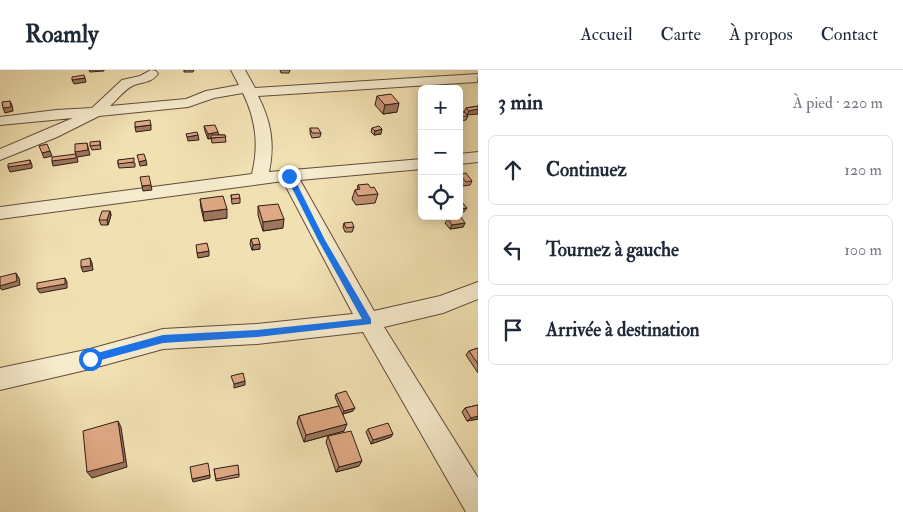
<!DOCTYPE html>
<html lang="fr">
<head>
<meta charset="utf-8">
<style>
	:root { --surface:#fff; --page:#f2f2f3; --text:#1f2937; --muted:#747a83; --line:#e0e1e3 }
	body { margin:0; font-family:"IM FELL Double Pica",serif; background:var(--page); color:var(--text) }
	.controls { position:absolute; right:15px; top:15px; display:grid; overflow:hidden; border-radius:8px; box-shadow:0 2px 12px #0003 }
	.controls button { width:45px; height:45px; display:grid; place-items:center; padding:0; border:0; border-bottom:1px solid var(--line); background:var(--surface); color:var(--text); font:25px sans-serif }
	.stop { position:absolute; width:15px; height:15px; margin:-11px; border:4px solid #1a73e8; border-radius:50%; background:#fff }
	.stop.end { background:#1a73e8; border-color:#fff; box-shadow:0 1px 5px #0008 }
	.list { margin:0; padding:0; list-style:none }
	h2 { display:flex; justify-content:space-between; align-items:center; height:65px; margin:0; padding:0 20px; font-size:21px }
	h2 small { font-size:16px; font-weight:400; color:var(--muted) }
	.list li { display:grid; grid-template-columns:32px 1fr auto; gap:15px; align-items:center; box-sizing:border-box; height:70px; margin:0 10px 10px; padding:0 10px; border:1px solid var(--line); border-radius:8px }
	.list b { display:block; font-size:19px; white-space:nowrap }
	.list em { font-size:16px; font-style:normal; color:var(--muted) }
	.icon { flex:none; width:28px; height:28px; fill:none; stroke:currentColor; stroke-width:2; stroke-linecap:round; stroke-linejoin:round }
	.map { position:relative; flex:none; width:478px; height:442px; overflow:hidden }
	header { display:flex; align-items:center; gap:30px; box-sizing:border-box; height:70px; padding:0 25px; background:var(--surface); border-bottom:1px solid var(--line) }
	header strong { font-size:24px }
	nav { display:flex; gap:28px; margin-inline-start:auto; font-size:18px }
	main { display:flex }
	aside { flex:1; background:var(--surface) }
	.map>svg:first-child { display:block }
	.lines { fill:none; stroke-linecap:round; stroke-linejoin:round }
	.minor-casing { stroke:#604d3c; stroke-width:2 }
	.minor { fill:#f6ebcd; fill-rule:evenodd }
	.wall { fill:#bf9072; stroke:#2f1c15 }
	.shaded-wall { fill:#9b765c; stroke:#2f1c15 }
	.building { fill:#dea884; stroke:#2f1c15 }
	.route { fill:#1a73e8 }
</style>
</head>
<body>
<header>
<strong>Roamly</strong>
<nav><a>Accueil</a><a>Carte</a><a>À propos</a><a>Contact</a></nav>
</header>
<main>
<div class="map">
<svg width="478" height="442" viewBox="0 0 478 442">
	<rect width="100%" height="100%" fill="#f1e0b2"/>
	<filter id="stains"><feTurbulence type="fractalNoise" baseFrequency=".004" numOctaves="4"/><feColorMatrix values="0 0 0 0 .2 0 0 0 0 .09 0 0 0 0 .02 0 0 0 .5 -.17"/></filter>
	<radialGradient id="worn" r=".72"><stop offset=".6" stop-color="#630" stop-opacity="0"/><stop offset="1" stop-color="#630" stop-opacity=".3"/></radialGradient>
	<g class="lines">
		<g class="minor-casing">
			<path id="minor" d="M151 0 156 1 158 4C150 14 142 11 132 16 124 20 117 30 110 36L186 29 206 21 239 15 231 0H245L255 18 478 4 477 12 258 26C271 51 275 74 269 102L422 89V99L300 110 374 241 440 226 478 212V229L443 243 384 257 478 408V442H466L363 262 257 274 163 279 90 299 0 320V298L90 279 163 259 257 254 353 244 283 111 0 149V137L252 104C259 75 256 50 243 23L214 28 188 37 99 46 57 67 0 90V79L73 48 0 55V47L56 40 92 38 122 10 140 6Z
				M478 82V92L459 94V84Z"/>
		</g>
		<use href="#minor" class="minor"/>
	</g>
	<path class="wall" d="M89 0H104V1L90 2Z
		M184 0H194L193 2H184Z
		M280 0H290L289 3H281Z
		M377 26 397 42 383 44 375 35Z
		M478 36 467 45 468 46 466 50 459 51V42H464L466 38Z
		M204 56 218 65H225L226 72 212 73 211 68 208 69 205 61Z
		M310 58 321 63 320 67 312 68 310 63Z
		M372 58 381 64 374 65 371 62Z
		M100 71 101 79 92 80 90 76Z
		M459 72 462 77 460 82H459Z
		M118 90 135 93V97L119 98 118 94Z
		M459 104 472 111 470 115 463 116 459 111Z
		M358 115 371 118 378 124 375 133 356 135 352 129 355 120H357Z
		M231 125 240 128V133L232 134Z
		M200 129 227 148 204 151 201 138Z
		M258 136 283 158 263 161 258 145Z
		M110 141 111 145 108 155H101L99 150Z
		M448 149 465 153 463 157 450 159 445 153Z
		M344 153 354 157 352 162H345L343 157Z
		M251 169 260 179 252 180 250 174Z
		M478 278V303L466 285 469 281Z
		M336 324 353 341 343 344 344 361 304 372 297 353 299 346 339 336 335 327Z
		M478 335V349L467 351 462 342 465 338Z
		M368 359 391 367 371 374 366 362Z
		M328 366 359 396 336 402 326 372Z
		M214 399 239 404V407L216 411Z"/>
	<path class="shaded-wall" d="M85 8 86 12 74 14 72 10Z
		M10 31 12 35 13 41 5 43 3 38Z
		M399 33 397 42 383 44 385 35Z
		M478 39V44L467 45 469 41Z
		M151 55V60L136 62 135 57Z
		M382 59 381 64 374 65 375 61Z
		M218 62 219 67 208 69V64Z
		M198 65 199 70 188 71 187 67Z
		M87 73 90 85 77 87 78 92 53 96 52 91 76 85 75 82Z
		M50 81 52 86 44 88 42 83Z
		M30 90 32 95V98L10 102 8 97Z
		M146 90 147 95 140 96 139 92Z
		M151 115 152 120 143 121 142 116Z
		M467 138 464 142 459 143V139Z
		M227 139V148L204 151 203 142Z
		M110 141 111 145 108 155 107 150Z
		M284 149 283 158 263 161V152Z
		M465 153 463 157 450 159 452 155Z
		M260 174V179L252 180 253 175Z
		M209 181V186L198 188 197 183Z
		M90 188 92 193 93 200 83 202 81 197Z
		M16 203 19 208 20 215 2 220 0 218V216Z
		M65 208 67 212V218L40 223 37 219Z
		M245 311V315L234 318V314Z
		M355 338 353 341 342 344 344 341Z
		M478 346V349L467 351 471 348Z
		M118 351 121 357 127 397 92 408 87 402Z
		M347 354 344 361 304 372 306 365Z
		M393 364 391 367 371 374 373 370Z
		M362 391 359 396 336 402 339 397Z
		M210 405V408L193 412 192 409Z"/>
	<path class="building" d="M84 5 85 8 72 10V7Z
		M391 24 399 33 385 35 377 26Z
		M10 31 11 37 3 38 2 32Z
		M478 36V39L469 41 466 38Z
		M459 42H464L468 46 459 47Z
		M150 50 151 55 135 57V52Z
		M215 55 218 62 208 64 204 56Z
		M379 56 382 59 375 61 372 58Z
		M310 58H318L321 63H312Z
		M197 62 198 65 187 67 186 64Z
		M211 65H225L226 67 211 68Z
		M100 71V75L90 76V72Z
		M459 72H460L462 77H459Z
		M87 73 88 80 75 82V74Z
		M47 74 50 81 42 83 39 76Z
		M76 84V88L52 91V87Z
		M144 84 146 90 139 92 137 85Z
		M134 88V92L118 94V90Z
		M30 90V94L8 97V94Z
		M466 103 472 111 466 112 459 104Z
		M149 106 151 115 142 116 140 107Z
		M368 114 371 118 374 117 378 124 358 126 355 120 360 119 358 115Z
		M239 124 240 128 232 129 231 125Z
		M223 126 227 139 203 142 200 129Z
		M462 132 467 138 459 139V133Z
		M278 134 284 149 263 152 258 136Z
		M102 141H110L107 150H99Z
		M461 147 465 153 452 155 448 149Z
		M352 152 354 157 346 158 344 153Z
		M258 168 260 174 253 175 251 169Z
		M207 173 209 181 197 183 196 175Z
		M90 188 91 196 81 197V190Z
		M16 203 17 211 0 216V207Z
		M65 208V214L37 219V213Z
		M478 278V294L469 281Z
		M243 303 245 311 234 314 231 306Z
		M346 321 355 338 344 341 336 324Z
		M478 335V346L471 348 465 338Z
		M339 336 347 354 306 365 299 346Z
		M118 351 124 392 87 402 83 361Z
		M388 353 393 364 373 370 368 359Z
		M351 361 362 391 339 397 328 366Z
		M208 393 210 405 192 409 190 397Z
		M238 395 239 404 216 409 214 399Z"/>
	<path class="route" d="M289 104 293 106 325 170 371 249V254L257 267 163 273 90 293 86 292V286L90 285 163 265 257 260 362 249 318 170 286 106Z"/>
	<rect width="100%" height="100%" filter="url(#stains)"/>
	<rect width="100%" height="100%" fill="url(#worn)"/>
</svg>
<div class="controls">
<button>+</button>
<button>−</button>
<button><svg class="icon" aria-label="locate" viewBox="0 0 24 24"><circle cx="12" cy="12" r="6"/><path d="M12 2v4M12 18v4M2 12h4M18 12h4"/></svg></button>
</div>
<div class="stop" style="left:90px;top:289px"></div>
<div class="stop end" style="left:289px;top:106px"></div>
</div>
<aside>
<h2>3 min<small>À pied · 220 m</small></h2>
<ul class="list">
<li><svg class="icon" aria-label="ahead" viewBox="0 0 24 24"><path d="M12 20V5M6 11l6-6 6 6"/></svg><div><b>Continuez</b></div><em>120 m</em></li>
<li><svg class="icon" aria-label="left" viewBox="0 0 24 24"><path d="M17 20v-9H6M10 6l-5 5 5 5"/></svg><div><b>Tournez à gauche</b></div><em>100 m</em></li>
<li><svg class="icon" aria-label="arrive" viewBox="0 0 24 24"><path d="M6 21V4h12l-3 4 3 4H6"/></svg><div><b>Arrivée à destination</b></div></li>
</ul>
</aside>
</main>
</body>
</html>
